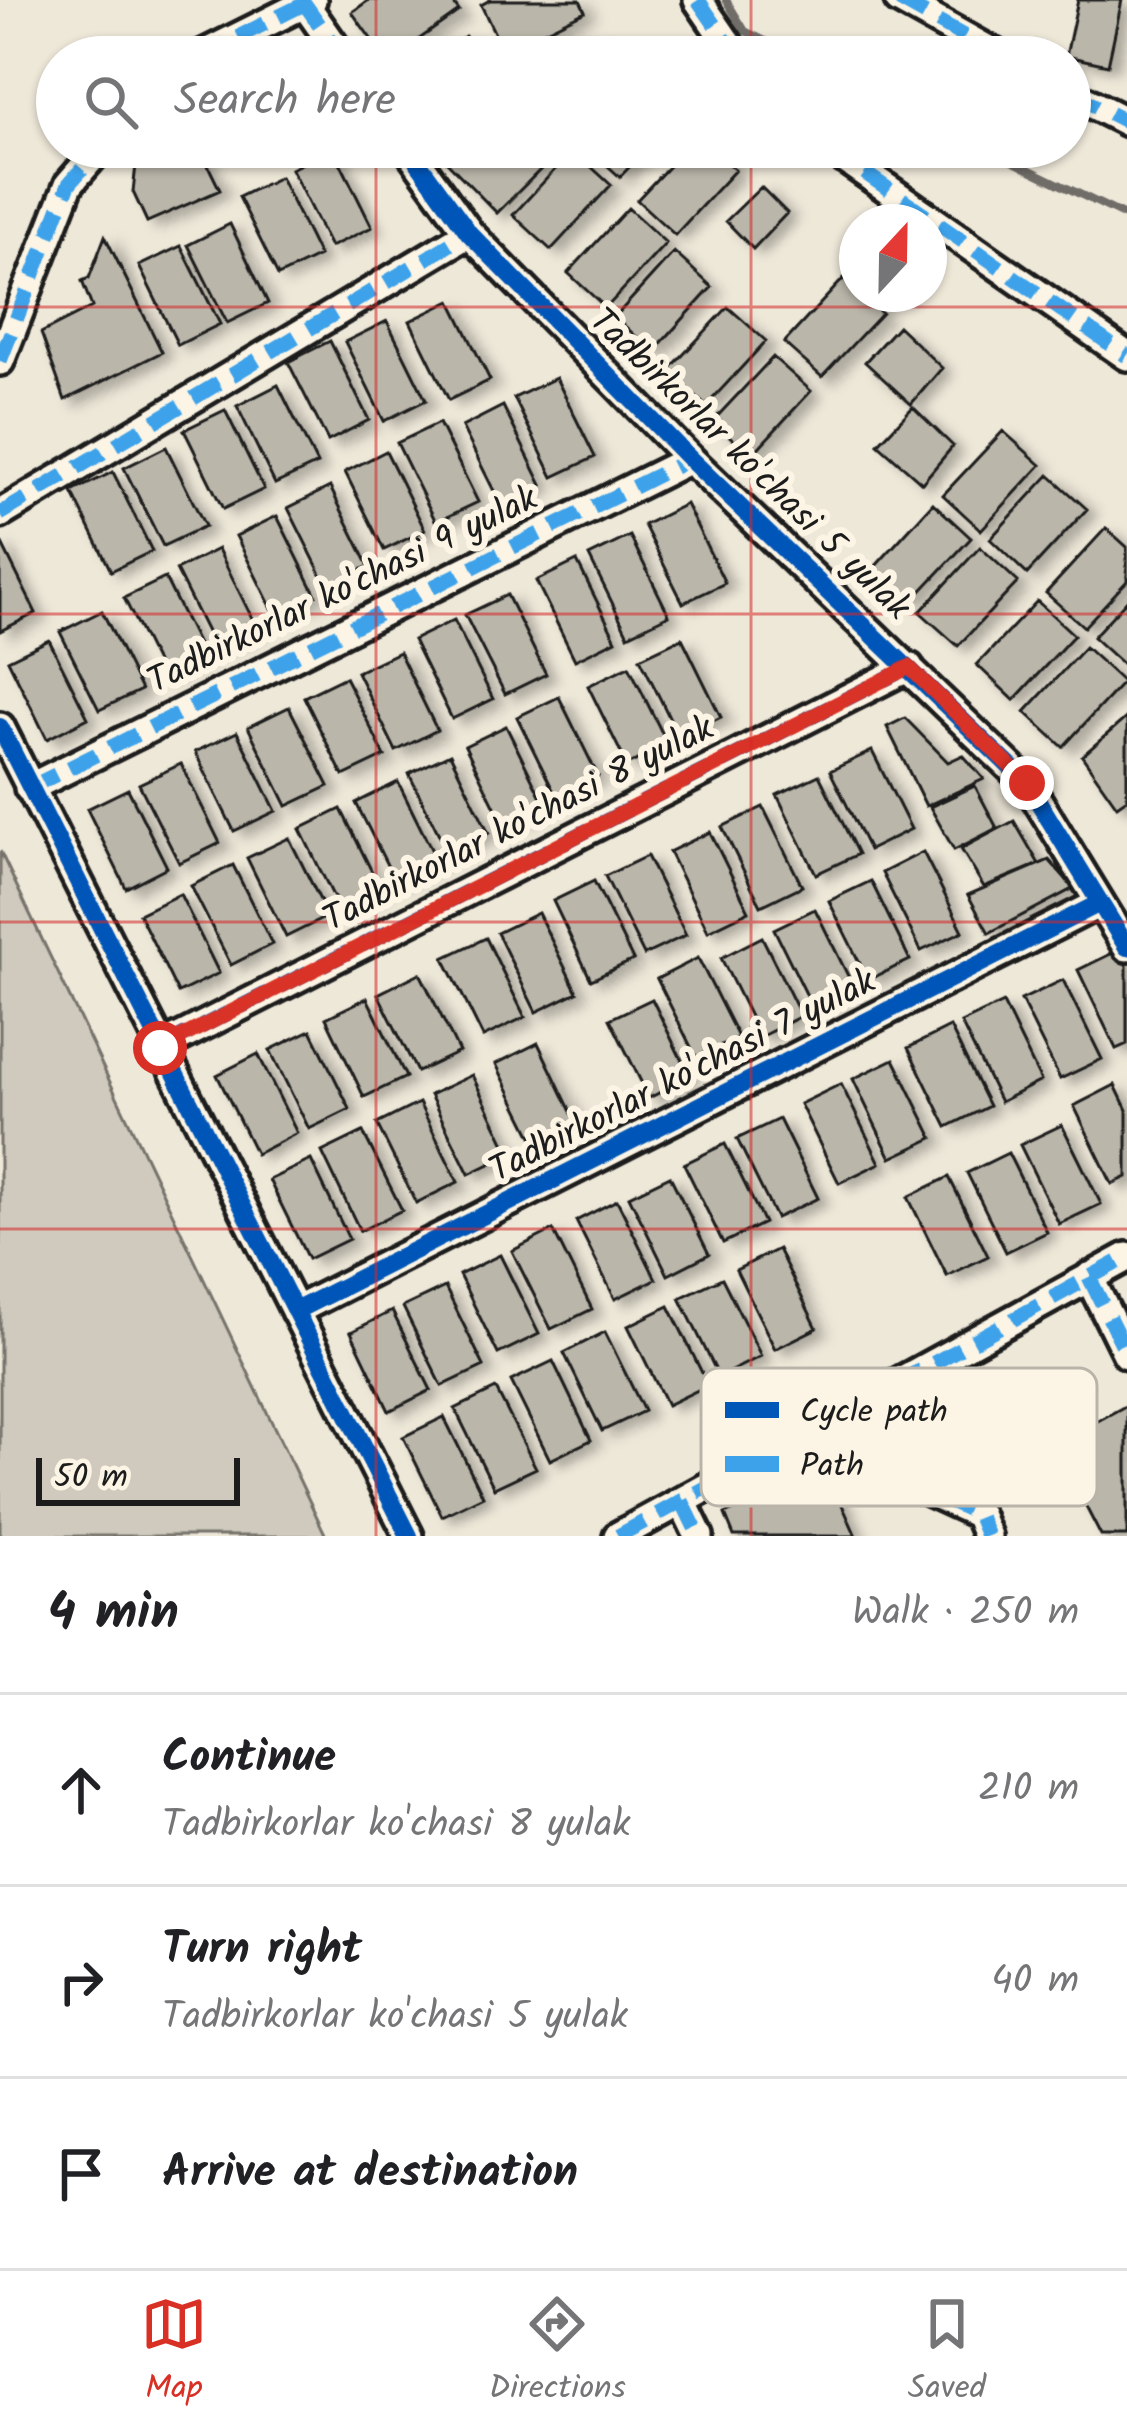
<!DOCTYPE html>
<html lang="en">
<head>
<meta charset="utf-8">
<style>
	:root { --surface:#fff; --page:#f2f2f2; --text:#202124; --muted:#757577; --line:#e0e0e0; --accent:#d93025 }
	body { margin:0; font-family:Kalam,sans-serif; background:var(--page); color:var(--text) }
	.compass { position:absolute; left:839px; top:204px; width:108px; height:108px; border-radius:50%; background:var(--surface); box-shadow:0 3px 9px #0004; rotate:22deg }
	.scale { position:absolute; left:36px; bottom:30px; width:204px; box-sizing:border-box; padding-left:12px; border:6px solid #1c1c1c; border-top:0; font-size:33px; line-height:42px; white-space:nowrap; color:#1c1c1c; -webkit-text-stroke:9px #fcf5e5; paint-order:stroke }
	.stop { position:absolute; width:36px; height:36px; margin:-27px; border:9px solid #d93025; border-radius:50%; background:#fff }
	.stop.end { background:#d93025; border-color:#fff; box-shadow:0 3px 12px #0008 }
	.list { margin:0; padding:0; list-style:none }
	h2 { display:flex; justify-content:space-between; align-items:center; height:156px; margin:0; padding:0 48px; font-size:51px }
	h2 small { font-size:39px; font-weight:400; color:var(--muted) }
	.list li { display:grid; grid-template-columns:78px 1fr auto; gap:36px; align-items:center; box-sizing:border-box; height:192px; padding:0 48px; border-top:3px solid var(--line) }
	.list b { display:block; font-size:45px; white-space:nowrap }
	.list p { margin:0; font-size:39px; white-space:nowrap; color:var(--muted) }
	.list em { font-size:39px; font-style:normal; color:var(--muted) }
	.icon { flex:none; width:66px; height:66px; fill:none; stroke:currentColor; stroke-width:2; stroke-linecap:round; stroke-linejoin:round }
	.map { position:relative; flex:none; width:1127px; height:1536px; overflow:hidden }
	.search { position:absolute; background:var(--surface); box-shadow:0 3px 9px #0004; left:36px; right:36px; top:36px; height:132px; display:flex; align-items:center; gap:30px; box-sizing:border-box; padding:0 42px; border-radius:66px; color:var(--muted); font-size:45px }
	.sheet { height:732px; background:var(--surface) }
	nav { display:flex; justify-content:space-around; align-items:center; box-sizing:border-box; height:168px; border-top:3px solid var(--line); background:var(--surface); font-size:33px; color:var(--muted) }
	nav a { display:grid; justify-items:center; gap:6px }
	nav .on { color:var(--accent) }
	.map>svg:first-child { display:block }
	.green { fill:#cfcabd; stroke:#76736c; stroke-width:3 }
	.lines { fill:none; stroke-linecap:round; stroke-linejoin:round }
	.stream { stroke:#6f6c67; stroke-width:8 }
	.building { fill:#bab6aa; stroke:#1c1c1c; stroke-width:3; filter:url(#shadow) }
	.street-casing { stroke:#1c1c1c; stroke-width:36 }
	.street { stroke:#fcf5e5; stroke-width:27 }
	.quiet { stroke:#3da2ea; stroke-width:15; stroke-dasharray:30 15; stroke-linecap:butt }
	.cycleway-casing { stroke:#fcf5e5; stroke-width:26 }
	.cycleway { stroke:#0057b8; stroke-width:18 }
	.route { stroke:#d93025; stroke-width:15 }
	.grid { fill:none; stroke:#d62828; stroke-width:3; stroke-opacity:0.55 }
	.labels { text-anchor:middle; dominant-baseline:central; stroke-width:12; stroke-linejoin:round; paint-order:stroke }
	.street-label { font-size:36px; fill:#1c1c1c; stroke:#fcf5e5 }
	.key { fill:#fcf5e5; stroke:#b9b4a9; stroke-width:3 }
	.key-label { font-size:33px; fill:#1c1c1c }
</style>
</head>
<body>
<div class="map">
<svg width="1127" height="1536" viewBox="0 0 1127 1536">
	<defs>
		<filter id="shadow"><feDropShadow dx="10" dy="6" stdDeviation="6" flood-color="#0004"/></filter>
	</defs>
	<rect width="100%" height="100%" fill="#eee8d9"/>
	<filter id="ink" filterUnits="userSpaceOnUse"><feTurbulence type="fractalNoise" baseFrequency=".00833" numOctaves="2"/><feDisplacementMap in="SourceGraphic" scale="24" xChannelSelector="R" yChannelSelector="G"/><feConvolveMatrix kernelMatrix="1 2 1 2 8 2 1 2 1" color-interpolation-filters="sRGB"/></filter>
	<g filter="url(#ink)">
		<path class="green" d="M0 851 326 1536H0Z"/>
		<g class="lines">
			<path class="stream" d="M726 0 745 31 798 57
				M983 147 1127 217"/>
		</g>
		<path class="building" d="M369 0H451L459 11 394 57H384L352 12Z
			M490 0H580L585 11 503 51 481 5Z
			M1078 0H1122L1108 65 1066 56Z
			M596 34 620 57H575Z
			M465 36 479 57H435Z
			M281 47 286 57H260Z
			M138 147H199L220 190 147 222 133 192Z
			M457 147H558L560 150 497 213 443 158Z
			M587 147H648L620 177Z
			M687 147H710L735 170 675 235 637 200Z
			M333 148 372 227 330 247 291 169Z
			M573 150 611 185 551 250 513 215Z
			M280 177 319 256 278 276 239 197Z
			M761 187 787 213 753 249 726 221Z
			M628 208 666 243 606 308 568 273Z
			M230 224 268 303 227 323 188 245Z
			M105 236 162 352 65 400 41 333 92 307 82 281 89 278Z
			M181 246 220 324 178 345 139 266Z
			M674 252 712 287 653 352 615 317Z
			M844 278 857 294 882 313 822 377 784 343Z
			M451 301 490 380 449 400 410 321Z
			M728 307 766 341 706 406 668 371Z
			M387 321 426 400 384 421 345 342Z
			M898 326 942 368 911 404 865 362Z
			M330 341 369 420 328 441 288 362Z
			M773 357 811 391 751 456 713 421Z
			M556 378 595 457 553 477 514 398Z
			M278 385 317 464 275 484 237 406Z
			M503 406 542 485 501 505 462 427Z
			M913 407 953 446 922 483 878 444Z
			M225 410 264 489 223 509 184 430Z
			M439 423 478 502 436 522 397 443Z
			M1003 431 1041 465 981 530 943 495Z
			M166 447 205 526 163 546 124 468Z
			M386 451 425 530 384 550 345 472Z
			M113 472 152 551 111 571 72 492Z
			M1049 475 1087 509 1027 574 990 539Z
			M330 487 369 566 327 586 288 508Z
			M933 503 971 538 911 602 874 568Z
			M686 504 725 583 683 603 644 525Z
			M277 516 316 595 275 615 236 536Z
			M1106 528 1127 547V581L1084 627 1046 593Z
			M630 536 669 615 628 635 589 556Z
			M0 540 36 613 0 631Z
			M980 547 1018 582 958 646 920 612Z
			M218 549 257 628 215 648 176 570Z
			M577 561 616 640 575 660 536 581Z
			M165 578 204 657 163 677 124 598Z
			M507 595 546 674 505 694 465 615Z
			M1127 600V668L1093 637Z
			M1037 601 1074 635 1014 700 977 665Z
			M102 611 141 690 99 710 60 632Z
			M454 620 493 699 452 719 413 640Z
			M682 638 721 717 679 737 640 658Z
			M49 640 88 718 47 739 8 660Z
			M1085 647 1123 682 1063 747 1025 712Z
			M399 652 437 730 396 751 357 672Z
			M629 666 668 745 627 765 588 686Z
			M345 677 385 756 343 776 304 697Z
			M559 697 598 776 556 796 517 717Z
			M289 707 329 786 287 806 248 727Z
			M1127 717V799L1117 806 1082 756Z
			M905 718 948 762 963 755 984 779 926 806 887 727Z
			M506 726 545 805 504 825 465 746Z
			M237 732 276 811 234 831 195 752Z
			M872 751 911 829 869 850 830 771Z
			M450 754 489 833 448 853 409 774Z
			M181 764 220 843 179 863 139 784Z
			M819 775 858 854 816 874 777 795Z
			M398 782 437 861 395 881 356 803Z
			M975 786 997 828 954 850 930 807Z
			M128 789 167 867 126 888 87 809Z
			M763 807 802 886 761 906 722 827Z
			M341 809 380 888 339 908 300 829Z
			M1014 821 1039 864 984 887 961 849Z
			M710 832 749 911 708 931 669 852Z
			M289 838 328 916 286 937 247 858Z
			M923 852 963 931 921 951 882 873Z
			M647 856 686 935 644 955 605 876Z
			M1049 860 1074 888 989 933 968 895Z
			M233 865 272 944 231 965 191 886Z
			M594 881 633 960 591 980 553 901Z
			M871 881 910 960 868 980 829 901Z
			M180 894 219 973 178 993 139 914Z
			M815 909 854 988 813 1008 774 929Z
			M538 913 577 992 536 1012 497 933Z
			M762 937 801 1016 760 1037 721 958Z
			M486 938 525 1017 483 1037 444 958Z
			M1119 950 1127 966V1044L1116 1049 1078 970Z
			M698 958 738 1037 696 1057 657 979Z
			M420 973 459 1052 417 1072 378 994Z
			M1063 980 1102 1059 1060 1079 1021 1000Z
			M367 998 406 1077 364 1097 326 1018Z
			M652 999 690 1077 649 1098 610 1019Z
			M1003 1003 1041 1081 1000 1102 961 1023Z
			M950 1027 989 1106 947 1127 908 1048Z
			M311 1030 350 1109 309 1129 270 1050Z
			M538 1043 576 1122 535 1142 496 1064Z
			M258 1054 297 1133 256 1154 217 1075Z
			M894 1059 933 1138 891 1158 853 1079Z
			M472 1075 510 1154 469 1174 430 1095Z
			M841 1084 880 1163 839 1183 800 1104Z
			M1115 1085 1127 1110V1177L1112 1184 1074 1106Z
			M419 1103 458 1182 416 1203 377 1124Z
			M779 1119 818 1198 776 1218 737 1139Z
			M1062 1125 1101 1204 1059 1224 1020 1145Z
			M363 1132 402 1210 360 1231 322 1152Z
			M725 1144 764 1223 723 1243 684 1164Z
			M1008 1153 1047 1232 1006 1252 967 1173Z
			M311 1160 349 1239 308 1259 269 1180Z
			M670 1176 709 1254 668 1275 629 1196Z
			M949 1177 988 1256 947 1276 908 1197Z
			M617 1200 656 1279 615 1299 576 1221Z
			M553 1230 592 1309 551 1329 512 1251Z
			M778 1249 817 1328 775 1349 736 1270Z
			M500 1255 539 1334 498 1354 459 1275Z
			M722 1278 761 1356 719 1377 680 1298Z
			M445 1287 484 1366 442 1386 403 1307Z
			M669 1306 708 1385 667 1405 628 1326Z
			M392 1311 431 1390 389 1411 351 1332Z
			M605 1332 644 1411 602 1431 564 1353Z
			M553 1361 591 1440 550 1460 511 1381Z
			M496 1389 536 1468 494 1488 455 1409Z
			M1127 1405V1536H1101L1054 1445Z
			M444 1417 483 1496 442 1516 403 1437Z
			M826 1469 856 1536H734L725 1514Z"/>
		<g class="lines">
			<g class="street-casing">
				<path id="street" d="M302 0 342 57
					M698 0 737 57
					M899 0 1001 57
					M198 57 312 0
					M1070 93 1127 122
					M407 147 469 233 690 459 1027 783 1127 947
					M828 147 1127 356
					M0 361 69 184 101 147
					M0 514 469 233
					M0 727 409 1536
					M29 788 690 459
					M161 1047 909 667
					M1089 1277 1127 1354
					M295 1311 1100 903
					M883 1388 902 1479 978 1514 987 1536
					M682 1501 699 1536
					M618 1536 1127 1257"/>
			</g>
			<use href="#street" class="street"/>
			<path class="quiet" d="M302 0 342 57
				M698 0 737 57
				M899 0 1001 57
				M198 57 312 0
				M1070 93 1127 122
				M828 147 1127 356
				M0 361 69 184 101 147
				M0 514 469 233
				M29 788 690 459
				M161 1047 909 667
				M1089 1277 1127 1354
				M883 1388 902 1479 978 1514 987 1536
				M682 1501 699 1536
				M618 1536 1127 1257"/>
			<g class="cycleway-casing">
				<path id="cycleway" d="M407 147 469 233 690 459 1027 783 1127 947
					M0 727 409 1536
					M295 1311 1100 903"/>
			</g>
			<use href="#cycleway" class="cycleway"/>
		</g>
	</g>
	<g class="lines" filter="url(#ink)">
		<path class="route" d="M160 1048 909 667 1027 783"/>
	</g>
	<path class="grid" d="M376 0V57M751 0V57M376 147V1536M751 147V1536M0 307H1127M0 614H1127M0 922H1127M0 1229H1127"/>
	<g class="labels">
		<g class="street-label">
			<text transform="translate(749 465) rotate(44)">Tadbirkorlar ko'chasi 5 yulak</text>
			<text transform="translate(343 591) rotate(-26)">Tadbirkorlar ko'chasi 9 yulak</text>
			<text transform="translate(519 825) rotate(-27)">Tadbirkorlar ko'chasi 8 yulak</text>
			<text transform="translate(683 1077) rotate(-27)">Tadbirkorlar ko'chasi 7 yulak</text>
		</g>
	</g>
	<rect x="701" y="1368" width="396" height="138" rx="18" class="key"/>
	<rect x="725" y="1402" width="54" height="16" fill="#0057b8"/>
	<rect x="725" y="1456" width="54" height="16" fill="#3da2ea"/>
	<g class="key-label">
		<text x="800" y="1422">Cycle path</text>
		<text x="800" y="1476">Path</text>
	</g>
</svg>
<svg class="compass" viewBox="-18 -18 36 36"><path d="M0-13l5 13h-10z" fill="#e53935"/><path d="M0 13l5-13h-10z" fill="#757577"/></svg>
<div class="scale">50 m</div>
<div class="stop" style="left:160px;top:1048px"></div>
<div class="stop end" style="left:1027px;top:783px"></div>
<div class="search"><svg class="icon" aria-label="search" viewBox="0 0 24 24"><circle cx="10" cy="10" r="6"/><path d="M15 15l6 6"/></svg>Search here</div>
</div>
<section class="sheet">
<h2>4 min<small>Walk · 250 m</small></h2>
<ul class="list">
<li><svg class="icon" aria-label="ahead" viewBox="0 0 24 24"><path d="M12 20V5M6 11l6-6 6 6"/></svg><div><b>Continue</b><p>Tadbirkorlar ko'chasi 8 yulak</p></div><em>210 m</em></li>
<li><svg class="icon" aria-label="right" viewBox="0 0 24 24"><path d="M7 20v-9h11M14 6l5 5-5 5"/></svg><div><b>Turn right</b><p>Tadbirkorlar ko'chasi 5 yulak</p></div><em>40 m</em></li>
<li><svg class="icon" aria-label="arrive" viewBox="0 0 24 24"><path d="M6 21V4h12l-3 4 3 4H6"/></svg><div><b>Arrive at destination</b></div></li>
</ul>
</section>
<nav>
<a class="on"><svg class="icon" aria-label="map" viewBox="0 0 24 24"><path d="M3 6l6-2 6 2 6-2v14l-6 2-6-2-6 2zM9 4v14M15 6v14"/></svg>Map</a>
<a><svg class="icon" aria-label="directions" viewBox="0 0 24 24"><path d="M12 3l9 9-9 9-9-9zM9 14v-3h6M13 9l2 2-2 2"/></svg>Directions</a>
<a><svg class="icon" aria-label="saved" viewBox="0 0 24 24"><path d="M7 4h10v16l-5-4-5 4z"/></svg>Saved</a>
</nav>
</body>
</html>
